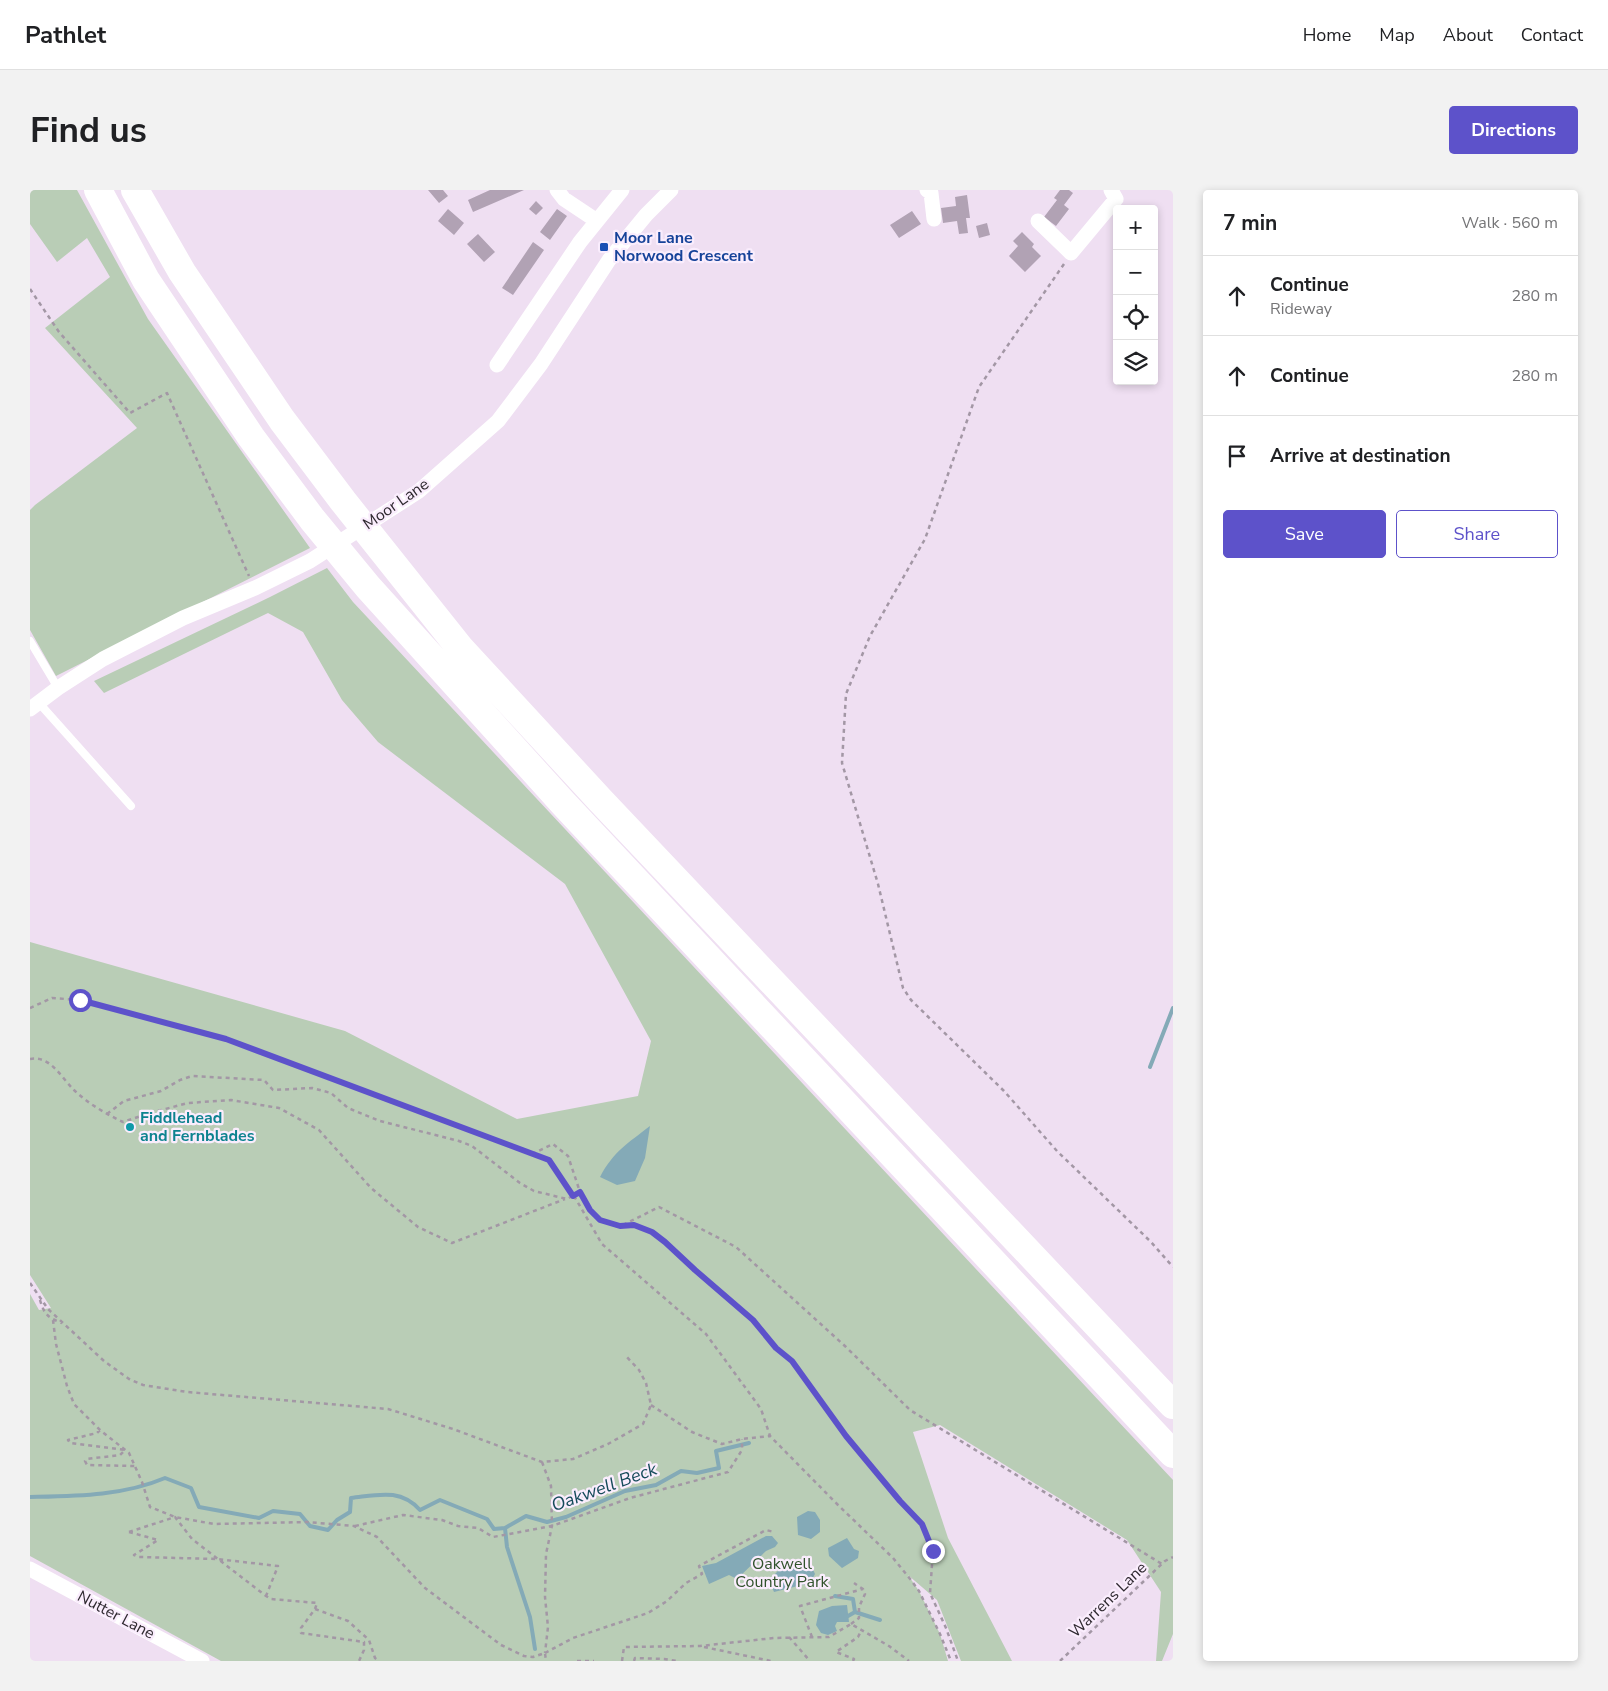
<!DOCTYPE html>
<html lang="en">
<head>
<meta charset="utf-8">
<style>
	:root { --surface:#fff; --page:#f2f2f2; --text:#202124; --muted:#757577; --line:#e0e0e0; --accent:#5d52ca }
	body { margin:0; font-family:"Nunito Sans",sans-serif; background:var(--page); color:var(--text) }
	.controls { position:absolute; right:15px; top:15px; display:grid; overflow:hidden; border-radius:5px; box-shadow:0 2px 8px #0003 }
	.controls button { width:45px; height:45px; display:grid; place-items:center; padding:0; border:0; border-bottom:1px solid var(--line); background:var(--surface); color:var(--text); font:25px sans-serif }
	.stop { position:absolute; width:15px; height:15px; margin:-11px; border:4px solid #5d52ca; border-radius:50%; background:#fff }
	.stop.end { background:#5d52ca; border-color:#fff; box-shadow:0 1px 5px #0008 }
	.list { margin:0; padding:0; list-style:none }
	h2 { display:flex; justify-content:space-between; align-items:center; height:65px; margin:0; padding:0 20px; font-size:21px }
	h2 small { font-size:16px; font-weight:400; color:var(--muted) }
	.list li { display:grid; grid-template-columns:32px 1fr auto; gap:15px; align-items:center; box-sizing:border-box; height:80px; padding:0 20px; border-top:1px solid var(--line) }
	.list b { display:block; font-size:19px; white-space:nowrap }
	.list p { margin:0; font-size:16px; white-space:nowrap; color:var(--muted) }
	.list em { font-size:16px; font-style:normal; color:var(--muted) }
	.actions { display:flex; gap:10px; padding:15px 20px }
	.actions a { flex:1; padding:11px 0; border:1px solid var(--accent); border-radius:5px; text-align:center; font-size:18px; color:var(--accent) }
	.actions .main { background:var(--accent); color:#fff }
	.icon { flex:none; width:28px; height:28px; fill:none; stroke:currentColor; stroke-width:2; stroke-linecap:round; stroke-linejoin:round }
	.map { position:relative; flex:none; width:1143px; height:1471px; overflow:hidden; border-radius:5px }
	header { display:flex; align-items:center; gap:30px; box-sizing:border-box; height:70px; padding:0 25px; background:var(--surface); border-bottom:1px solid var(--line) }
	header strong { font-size:24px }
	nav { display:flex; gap:28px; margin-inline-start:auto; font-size:18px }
	.intro { display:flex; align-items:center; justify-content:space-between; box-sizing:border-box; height:120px; padding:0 30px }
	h1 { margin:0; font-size:35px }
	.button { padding:12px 22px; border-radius:5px; background:var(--accent); color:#fff; font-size:18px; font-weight:700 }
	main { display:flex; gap:30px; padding:0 30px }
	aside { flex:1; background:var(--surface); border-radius:5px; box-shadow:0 2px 8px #0003 }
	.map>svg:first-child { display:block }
	.green { fill:#b9cdb6 }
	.water { fill:#84aab7 }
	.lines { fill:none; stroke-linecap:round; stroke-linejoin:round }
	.stream { stroke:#84aab7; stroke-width:4 }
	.building { fill:#b1a2b4 }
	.path { stroke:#a397a5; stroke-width:2.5; stroke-dasharray:4 4; stroke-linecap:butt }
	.lane { stroke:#fff; stroke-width:8 }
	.street { stroke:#fff; stroke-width:15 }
	.highway { stroke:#fff; stroke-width:28 }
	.route { stroke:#5d52ca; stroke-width:6 }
	.transit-dot { fill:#1a4fb4; stroke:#faedfd; stroke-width:2 }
	.culture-dot { fill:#0f9aa8; stroke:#faedfd; stroke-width:2 }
	.labels { text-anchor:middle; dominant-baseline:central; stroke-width:4.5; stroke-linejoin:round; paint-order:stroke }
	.transit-label { font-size:16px; font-weight:bold; fill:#164399; stroke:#faedfd; text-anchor:start }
	.street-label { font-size:16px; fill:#2f2930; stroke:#faedfd }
	.culture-label { font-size:16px; font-weight:bold; fill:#0d838f; stroke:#faedfd; text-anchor:start }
	.park-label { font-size:16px; fill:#30522b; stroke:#faedfd }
	.water-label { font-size:18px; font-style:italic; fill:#154b5a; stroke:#faedfd }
</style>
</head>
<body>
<header>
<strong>Pathlet</strong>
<nav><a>Home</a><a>Map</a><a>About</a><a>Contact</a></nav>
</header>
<div class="intro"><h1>Find us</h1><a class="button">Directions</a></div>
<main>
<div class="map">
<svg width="1143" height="1471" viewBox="0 0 1143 1471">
	<rect width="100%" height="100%" fill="#efdff2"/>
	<path class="green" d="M0 0H47L118 129 280 358 26 486 0 440V320L5 315 107 238 15 138 80 87 57 48 27 72 0 34Z
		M297 378 323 412 1143 1290V1444L1132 1471H1126L1131 1402 1097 1350 910 1235 883 1242 918 1348 982 1471H931L907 1410 878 1385 889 1401 910 1444 918 1471H191L0 1366V1104L9 1120 21 1118 0 1085V752L315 841 487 929 608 906 621 851 535 694 348 552 312 510 273 442 238 423 74 503 64 491 240 407Z"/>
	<path class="water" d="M620 936 615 968 605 991 587 995 570 987C583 962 598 953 620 936Z
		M778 1321 785 1322 790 1330V1342L781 1349 768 1345 767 1327Z
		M736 1346H742L748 1353 745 1357 736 1361 707 1389 699 1385 679 1394 672 1376 686 1373Z
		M817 1348 824 1359 829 1361 828 1368 812 1378 799 1366 798 1358Z
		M759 1370 781 1375 785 1384 780 1393 744 1402 739 1390Z
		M817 1415 819 1432H807L805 1436 807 1441 798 1445 791 1443 786 1435 789 1421 802 1416Z"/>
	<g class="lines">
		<path class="stream" d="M1120 877 1143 818
			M0 1307C45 1306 93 1306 135 1288L161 1298 169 1317 229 1328 243 1321 270 1324 280 1336 298 1340 307 1330 320 1322 321 1308C348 1305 370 1298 390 1320L410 1310 457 1329 464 1339 475 1338 496 1326 517 1332 536 1327 595 1301 626 1295 651 1281 667 1283 689 1278 686 1261 719 1253
			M475 1338 477 1357 500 1427 505 1459
			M805 1406 823 1409 825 1422
			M818 1426 825 1422 850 1430"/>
	</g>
	<path class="building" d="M398 0H413L418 6 409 13Z
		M460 0H494L443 22 438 10Z
		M1030 0H1039L1043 3 1034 15 1039 19 1026 36 1014 27 1027 10 1024 8Z
		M937 5 940 28H936L938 43 929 44 927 31 913 33 911 18 926 16 925 7Z
		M506 11 513 18 506 25 499 19Z
		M418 19 434 33 424 45 408 31Z
		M527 19 537 26 520 50 510 42Z
		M882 21 891 34 869 48 860 35Z
		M957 33 960 45 949 48 946 36Z
		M992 42 1004 54 1002 57 1011 66 995 82 979 66 988 56 983 51Z
		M448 44 465 62 454 72 437 54Z
		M503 52 514 60 483 105 472 98Z"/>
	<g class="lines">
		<path class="path" d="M1034 74 949 197 895 349 840 446 816 504 812 573 848 694 873 798 881 810 974 901 1027 961 1121 1052 1143 1077
			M0 99 29 142 100 223 137 203 219 386
			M0 818 22 808 49 810 196 849 519 970 540 999 572 1054 676 1144 731 1219 740 1246 808 1315 863 1368 881 1390 889 1401 910 1444 921 1471
			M0 869C20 865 31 887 43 899 57 913 76 924 93 932L120 923 158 913 201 910 249 918 289 940 341 998 388 1037 422 1053 535 1009
			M77 924 94 911 131 901 150 890 162 886 234 890 243 900 282 898 301 903 318 918 350 931 429 951 442 956 490 993 504 1001 537 1009 550 1002 559 1020 570 1030 590 1036 604 1035 622 1042 635 1052 665 1080 723 1130 745 1158 762 1171 816 1246 870 1311 892 1334 903 1361 900 1403 916 1438 928 1471
			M502 964 523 954 538 966 550 1002
			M593 1035 629 1017 706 1057 816 1157 880 1220 1132 1374
			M0 1093 18 1119 74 1171 99 1189 113 1195 157 1202 358 1219 423 1239 512 1272 543 1269 578 1254 613 1234 621 1215 616 1193 609 1180 595 1165
			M10 1110C14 1124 18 1128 32 1133
			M23 1130 26 1154 37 1196 44 1214 70 1240 99 1263 112 1292 120 1317 145 1327 184 1334 277 1332 324 1336 347 1347 395 1398 471 1455 494 1466 503 1467 515 1463 516 1471
			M621 1215 662 1242 692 1254 712 1249 740 1246
			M70 1240 67 1243 38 1250 40 1253 95 1260 90 1265 57 1269 55 1271 57 1275 106 1276
			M512 1272 521 1296 522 1336 516 1364 515 1407 518 1437 515 1463
			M325 1336 373 1325 412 1330 428 1336 448 1338 463 1347 522 1336 600 1308 698 1282 712 1260V1249
			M99 1342 145 1327 162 1349 236 1406 241 1409 287 1413 285 1419 271 1438V1443L334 1452V1460L329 1471
			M99 1342 128 1350 104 1365 109 1367 187 1369 248 1376 236 1406
			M285 1419 318 1431 339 1450 345 1468 349 1471
			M821 1434 829 1428V1417L835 1404 833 1399 824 1393
			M759 1447 780 1471
			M782 1447 770 1416 833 1399
			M674 1457 741 1471
			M515 1463 543 1448 618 1423 637 1411 656 1393 672 1384 669 1376 736 1340 744 1342
			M547 1471H564
			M592 1471 594 1457 670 1456 744 1448 799 1447 821 1434 859 1456 879 1471
			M604 1471 605 1468 634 1469 647 1471
			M823 1471 824 1469 806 1462 828 1447 831 1441
			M1030 1471 1135 1371 1143 1367"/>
		<path class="lane" d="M0 451 28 498
			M9 513 101 616"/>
		<path class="street" d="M527 0 534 9 567 31
			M897 0 901 3 904 29
			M1008 31 1041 63 1086 9 1081 0
			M467 175 550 52 592 0
			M0 519 28 498 73 469 153 428 225 398 280 371 389 301 468 231 511 174 579 70 616 25 641 0
			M0 1379 172 1471"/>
		<path class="highway" d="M68 0 116 90 221 247 282 329 338 397 533 613 1143 1264
			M105 0 152 82 252 230 313 311 430 458 571 611 1143 1215"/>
	</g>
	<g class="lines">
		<path class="route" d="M50 810 196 849 519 970 543 1006 550 1002 560 1020 570 1030 590 1036 604 1035 622 1042 635 1052 665 1080 723 1130 746 1158 762 1171 816 1246 870 1311 892 1334 903 1361"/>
	</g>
	<rect class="transit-dot" x="569" y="52" width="10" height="10" rx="2.5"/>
	<circle class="culture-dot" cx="100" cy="937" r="5"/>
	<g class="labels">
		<g class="transit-label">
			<text x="584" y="48">Moor Lane<tspan x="584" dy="18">Norwood Crescent</tspan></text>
		</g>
		<g class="street-label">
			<text transform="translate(366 314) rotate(-35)">Moor Lane</text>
			<text transform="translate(1078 1410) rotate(-44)">Warrens Lane</text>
			<text transform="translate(86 1425) rotate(28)">Nutter Lane</text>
		</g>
		<g class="culture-label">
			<text x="110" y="928">Fiddlehead<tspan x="110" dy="18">and Fernblades</tspan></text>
		</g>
		<g class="park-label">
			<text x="752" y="1374">Oakwell<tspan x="752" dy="18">Country Park</tspan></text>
		</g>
		<g class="water-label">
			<text transform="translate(574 1297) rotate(-20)">Oakwell Beck</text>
		</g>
	</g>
</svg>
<div class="controls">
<button>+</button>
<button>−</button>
<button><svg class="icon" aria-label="locate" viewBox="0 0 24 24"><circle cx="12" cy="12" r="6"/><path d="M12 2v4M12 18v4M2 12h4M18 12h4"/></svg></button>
<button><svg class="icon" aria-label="layers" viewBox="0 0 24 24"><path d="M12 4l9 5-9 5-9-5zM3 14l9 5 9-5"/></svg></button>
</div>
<div class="stop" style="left:50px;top:810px"></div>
<div class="stop end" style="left:903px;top:1361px"></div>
</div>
<aside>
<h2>7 min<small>Walk · 560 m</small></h2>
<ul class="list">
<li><svg class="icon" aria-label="ahead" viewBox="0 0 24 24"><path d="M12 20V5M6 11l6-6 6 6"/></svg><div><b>Continue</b><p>Rideway</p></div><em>280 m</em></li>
<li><svg class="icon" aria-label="ahead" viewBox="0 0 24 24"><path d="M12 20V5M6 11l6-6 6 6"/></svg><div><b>Continue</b></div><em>280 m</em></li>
<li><svg class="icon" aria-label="arrive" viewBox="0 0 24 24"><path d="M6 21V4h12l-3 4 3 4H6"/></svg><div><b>Arrive at destination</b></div></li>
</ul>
<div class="actions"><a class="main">Save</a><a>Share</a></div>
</aside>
</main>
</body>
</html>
